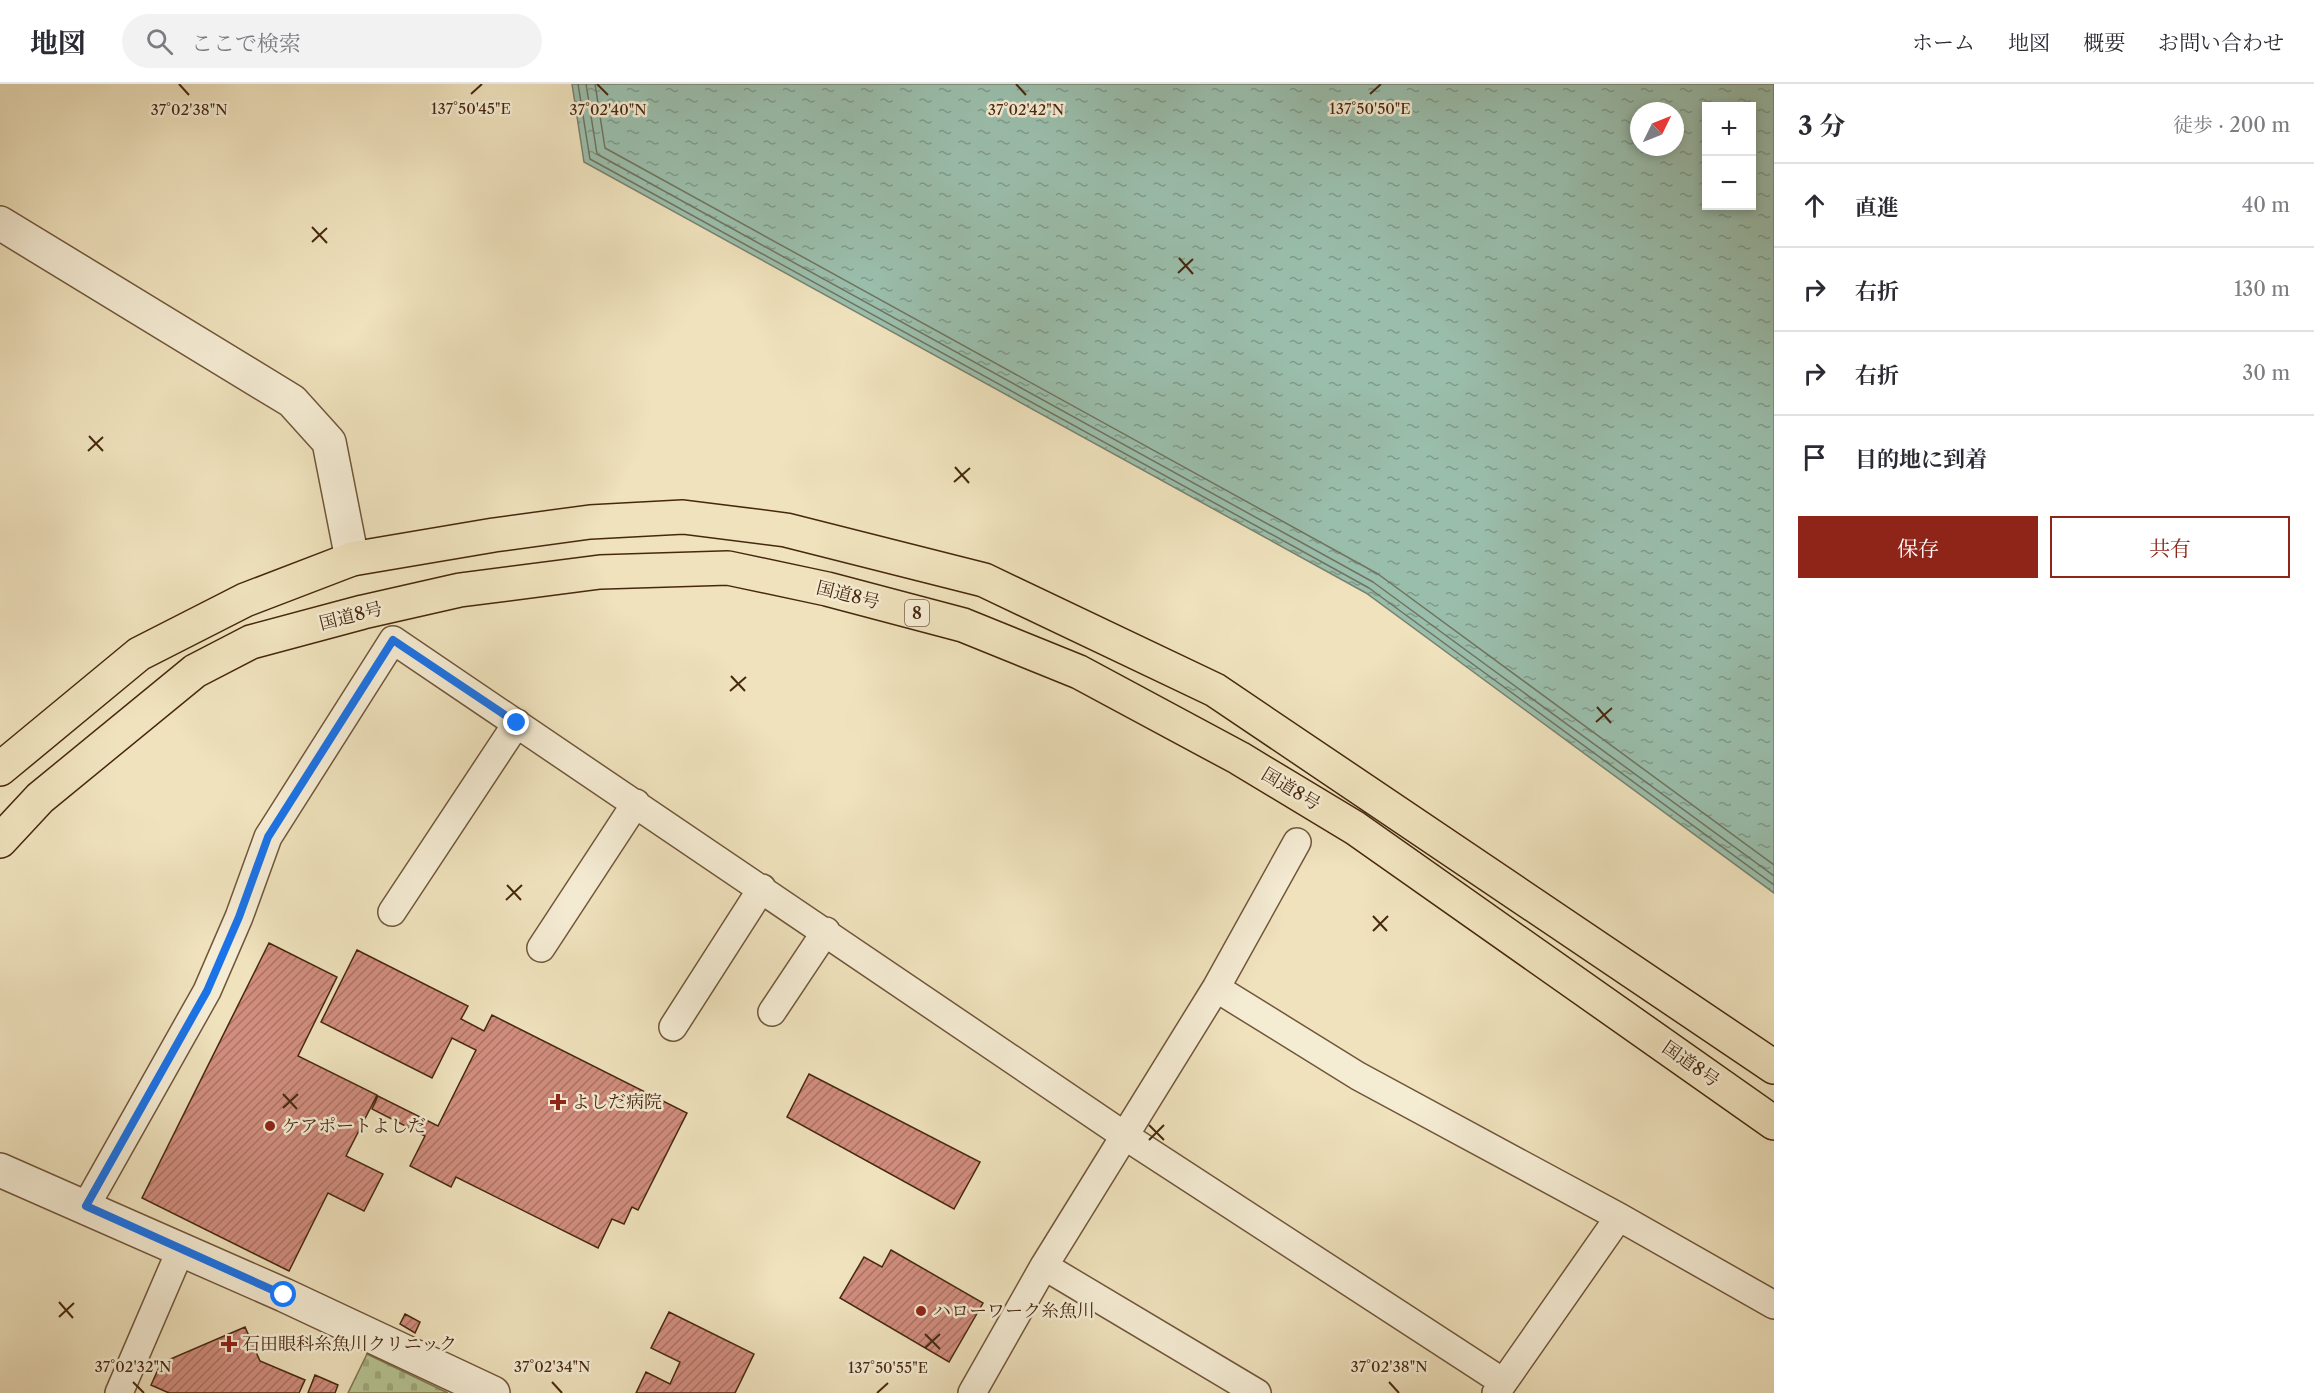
<!DOCTYPE html>
<html lang="ja">
<head>
<meta charset="utf-8">
<style>
	:root { --surface:#fff; --page:#f2f2f3; --text:#2b2b33; --muted:#7c7c81; --line:#e1e1e2; --accent:#8f2418 }
	body { margin:0; font-family:"Libre Caslon Text","Noto Serif JP",serif; background:var(--page); color:var(--text) }
	.controls { position:absolute; right:18px; top:18px; display:grid; overflow:hidden; border-radius:0px; box-shadow:0 3px 9px #0003 }
	.controls button { width:54px; height:54px; display:grid; place-items:center; padding:0; border:0; border-bottom:2px solid var(--line); background:var(--surface); color:var(--text); font:30px sans-serif }
	.compass { position:absolute; left:1630px; top:18px; width:54px; height:54px; border-radius:50%; background:var(--surface); box-shadow:0 3px 9px #0003; rotate:47deg }
	.stop { position:absolute; width:18px; height:18px; margin:-14px; border:4px solid #1a73e8; border-radius:50%; background:#fff }
	.stop.end { background:#1a73e8; border-color:#fff; box-shadow:0 2px 6px #0008 }
	.list { margin:0; padding:0; list-style:none }
	h2 { display:flex; justify-content:space-between; align-items:center; height:78px; margin:0; padding:0 24px; font-size:26px }
	h2 small { font-size:20px; font-weight:400; color:var(--muted) }
	.list li { display:grid; grid-template-columns:39px 1fr auto; gap:18px; align-items:center; box-sizing:border-box; height:84px; padding:0 24px; border-top:2px solid var(--line) }
	.list b { display:block; font-size:22px; white-space:nowrap }
	.list em { font-size:20px; font-style:normal; color:var(--muted) }
	.actions { display:flex; gap:12px; padding:18px 24px }
	.actions a { flex:1; padding:14px 0; border:2px solid var(--accent); border-radius:0px; text-align:center; font-size:21px; color:var(--accent) }
	.actions .main { background:var(--accent); color:#fff }
	.icon { flex:none; width:33px; height:33px; fill:none; stroke:currentColor; stroke-width:2; stroke-linecap:round; stroke-linejoin:round }
	.map { position:relative; flex:none; width:1774px; height:1309px; overflow:hidden }
	header { display:flex; align-items:center; gap:36px; box-sizing:border-box; height:84px; padding:0 30px; background:var(--surface); border-bottom:2px solid var(--line) }
	header strong { font-size:28px }
	nav { display:flex; gap:33px; margin-inline-start:auto; font-size:21px }
	.search { width:420px; height:54px; background:var(--page); display:flex; align-items:center; gap:15px; box-sizing:border-box; padding:0 21px; border-radius:33px; color:var(--muted); font-size:22px }
	main { display:flex }
	aside { flex:1; background:var(--surface) }
	.map>svg:first-child { display:block }
	.cemetery { fill:url(#cemetery-stones); stroke:#7f7651; stroke-width:1.5 }
	.water { fill:url(#water-ripples); stroke:#79826d; stroke-width:1.5; fill-rule:evenodd }
	.lines { fill:none; stroke-linecap:round; stroke-linejoin:round }
	.shore { stroke:#70735e; stroke-width:1.5 }
	.building { fill:url(#building-hatch); stroke:#47280f; stroke-width:1.5 }
	.minor-casing { stroke:#71563a; stroke-width:30 }
	.tertiary-casing { stroke:#71563a; stroke-width:36 }
	.trunk-casing { stroke:#47280f; stroke-width:36 }
	.minor { stroke:#f5ecd4; stroke-width:27 }
	.tertiary { stroke:#f5ecd4; stroke-width:33 }
	.trunk { stroke:#efe2bd; stroke-width:33 }
	.route { stroke:#1a73e8; stroke-width:8 }
	.ticks { fill:none; stroke:#47280f; stroke-width:2 }
	.poi-dot { fill:#8f2418; stroke:#f5ecd4; stroke-width:2 }
	.labels { text-anchor:middle; dominant-baseline:central; stroke-width:5; stroke-linejoin:round; paint-order:stroke }
	.shield { fill:#f5ecd4; stroke:#7b634a; stroke-width:1.5 }
	.shield-label { font-size:16px; font-weight:bold; fill:#47280f }
	.street-label { font-size:18px; fill:#47280f; stroke:#f5ecd4 }
	.poi-label { font-size:18px; fill:#47280f; stroke:#f5ecd4; text-anchor:start }
	.ticks-label { font-size:15px; text-anchor:middle; fill:#47280f; stroke:#f5ecd4; stroke-width:5; stroke-linejoin:round; paint-order:stroke }
</style>
</head>
<body>
<header>
<strong>地図</strong>
<div class="search"><svg class="icon" aria-label="search" viewBox="0 0 24 24"><circle cx="10" cy="10" r="6"/><path d="M15 15l6 6"/></svg>ここで検索</div>
<nav><a>ホーム</a><a>地図</a><a>概要</a><a>お問い合わせ</a></nav>
</header>
<main>
<div class="map">
<svg width="1774" height="1309" viewBox="0 0 1774 1309">
	<defs>
		<pattern id="cemetery-stones" width="16" height="16" patternUnits="userSpaceOnUse" patternTransform="scale(1.5)"><rect width="16" height="16" fill="#b7c493"/><path d="M2 7V4a2 2 0 0 1 4 0v3zM10 15v-3a2 2 0 0 1 4 0v3z" fill="#9fa87e"/></pattern>
		<pattern id="water-ripples" width="26" height="14" patternUnits="userSpaceOnUse" patternTransform="scale(1.5)"><rect width="26" height="14" fill="#9abeac"/><path d="M2 4q2-2 4 0t4 0M15 11q2-2 4 0t4 0" fill="none" stroke="#7f9a8a"/></pattern>
		<pattern id="building-hatch" width="6" height="6" patternUnits="userSpaceOnUse" patternTransform="scale(1.5)"><rect width="6" height="6" fill="#d18d7e"/><path d="M-1 1l2-2M0 6l6-6M5 7l2-2" fill="none" stroke="#ab7366"/></pattern>
	</defs>
	<rect width="100%" height="100%" fill="#efe2bd"/>
	<filter id="stains"><feTurbulence type="fractalNoise" baseFrequency=".00333" numOctaves="4"/><feColorMatrix values="0 0 0 0 .2 0 0 0 0 .09 0 0 0 0 .02 0 0 0 .5 -.17"/></filter>
	<radialGradient id="worn" r=".72"><stop offset=".6" stop-color="#630" stop-opacity="0"/><stop offset="1" stop-color="#630" stop-opacity=".3"/></radialGradient>
	<path class="cemetery" d="M367 1270 448 1309H348Z"/>
	<path class="water" d="M572 0H1774V809L1366 509 584 78ZM1706 22H1752V122H1706ZM1639 27H1675V63H1639Z"/>
	<g class="lines">
		<path class="shore" d="M578 0 590 75 1369 504 1774 801
			M586 0 597 70 1373 498 1774 792
			M595 0 605 64 1378 490 1774 781"/>
	</g>
	<path class="building" d="M269 859 337 893 298 972 377 1011 346 1072 383 1090 364 1127 328 1109 289 1187 142 1114Z
		M357 866 468 922 461 935 484 947 492 931 687 1029 638 1126 632 1123 624 1140 612 1135 598 1164 456 1093 451 1103 410 1082 425 1052 372 1025 378 1012 438 1042 476 966 452 954 432 994 321 938Z
		M809 990 980 1078 954 1125 787 1033Z
		M891 1166 983 1219 949 1278 840 1214 864 1173 882 1183Z
		M669 1228 754 1270 735 1309H636L646 1288 670 1300 680 1278 651 1264Z
		M405 1230 420 1238 415 1249 400 1240Z
		M245 1243 260 1277 305 1296 299 1309H169L151 1301 161 1279Z
		M315 1291 338 1301 335 1309H308Z"/>
	<g class="lines">
		<g class="minor-casing">
			<path id="minor" d="M392 828 517 639
				M541 864 636 719
				M1216 904 1358 992 1619 1133 1774 1221
				M772 928 826 847
				M673 943 762 804
				M86 1122 207 907 239 833 268 753 393 556 1125 1052 1503 1298
				M1044 1182 1257 1309
				M119 1309 181 1165
				M972 1309 1044 1182 1216 904 1297 758
				M1496 1309 1619 1133"/>
		</g>
		<g class="tertiary-casing">
			<path id="tertiary" d="M0 139 292 317 329 358 352 475
				M0 1086 284 1211 493 1309"/>
		</g>
		<g class="trunk-casing">
			<path id="trunk" d="M0 685 139 570 245 516 352 475 494 451 590 438 683 433 786 446 984 496 1215 606 1774 983
				M0 757 40 714 195 587 251 558 363 528 460 506 600 488 728 484 827 505 963 541 1079 588 1239 674 1355 744 1774 1039"/>
		</g>
		<use href="#minor" class="minor"/>
		<use href="#tertiary" class="tertiary"/>
		<use href="#trunk" class="trunk"/>
	</g>
	<g class="lines">
		<path class="route" d="M284 1211 86 1122 207 907 239 833 268 753 393 556 517 639"/>
	</g>
	<path class="ticks" d="M179 0 189 11M597 0 608 11M1016 0 1026 11M471 10 482 0M1370 10 1381 0M312 143 327 159M312 158 327 144M1179 174 1193 190M1178 189 1193 175M89 352 103 367M88 367 103 353M955 383 969 399M954 398 970 384M731 592 745 607M730 607 746 593M1597 623 1611 639M1596 638 1612 624M507 801 521 816M506 816 522 801M1373 832 1387 847M1373 847 1388 832M283 1010 297 1025M283 1024 298 1010M1149 1041 1164 1056M1149 1056 1164 1041M59 1218 73 1234M59 1233 74 1219M925 1250 940 1265M925 1264 940 1250M133 1298 144 1309M552 1298 562 1309M1389 1298 1399 1309M877 1309 888 1299"/>
	<g class="poi-dot">
		<path d="M555 1009h6v6h6v6h-6v6h-6v-6h-6v-6h6z"/>
		<circle cx="270" cy="1042" r="6"/>
		<circle cx="921" cy="1227" r="6"/>
		<path d="M226 1251h6v6h6v6h-6v6h-6v-6h-6v-6h6z"/>
	</g>
	<g class="labels">
		<rect class="shield" x="905" y="516" width="24" height="26" rx="4.5"/>
		<g class="shield-label">
			<text x="917" y="529">8</text>
		</g>
		<g class="street-label">
			<text transform="translate(848 511) rotate(14)">国道8号</text>
			<text transform="translate(351 532) rotate(-14)">国道8号</text>
			<text transform="translate(1291 705) rotate(31)">国道8号</text>
			<text transform="translate(1691 980) rotate(35)">国道8号</text>
		</g>
		<g class="poi-label">
			<text x="572" y="1018">よしだ病院</text>
			<text x="282" y="1042">ケアポートよしだ</text>
			<text x="933" y="1227">ハローワーク糸魚川</text>
			<text x="242" y="1260">石田眼科糸魚川クリニック</text>
		</g>
	</g>
	<g class="ticks-label">
		<text x="471" y="30">137°50'45"E</text>
		<text x="1370" y="30">137°50'50"E</text>
		<text x="189" y="31">37°02'38"N</text>
		<text x="1026" y="31">37°02'42"N</text>
		<text x="608" y="31">37°02'40"N</text>
		<text x="133" y="1288">37°02'32"N</text>
		<text x="552" y="1288">37°02'34"N</text>
		<text x="1389" y="1288">37°02'38"N</text>
		<text x="888" y="1289">137°50'55"E</text>
	</g>
	<rect width="100%" height="100%" filter="url(#stains)"/>
	<rect width="100%" height="100%" fill="url(#worn)"/>
</svg>
<div class="controls">
<button>+</button>
<button>−</button>
</div>
<svg class="compass" viewBox="-18 -18 36 36"><path d="M0-13l5 13h-10z" fill="#e53935"/><path d="M0 13l5-13h-10z" fill="#7c7c81"/></svg>
<div class="stop" style="left:284px;top:1211px"></div>
<div class="stop end" style="left:517px;top:639px"></div>
</div>
<aside>
<h2>3 分<small>徒歩 · 200 m</small></h2>
<ul class="list">
<li><svg class="icon" aria-label="ahead" viewBox="0 0 24 24"><path d="M12 20V5M6 11l6-6 6 6"/></svg><div><b>直進</b></div><em>40 m</em></li>
<li><svg class="icon" aria-label="right" viewBox="0 0 24 24"><path d="M7 20v-9h11M14 6l5 5-5 5"/></svg><div><b>右折</b></div><em>130 m</em></li>
<li><svg class="icon" aria-label="right" viewBox="0 0 24 24"><path d="M7 20v-9h11M14 6l5 5-5 5"/></svg><div><b>右折</b></div><em>30 m</em></li>
<li><svg class="icon" aria-label="arrive" viewBox="0 0 24 24"><path d="M6 21V4h12l-3 4 3 4H6"/></svg><div><b>目的地に到着</b></div></li>
</ul>
<div class="actions"><a class="main">保存</a><a>共有</a></div>
</aside>
</main>
</body>
</html>
